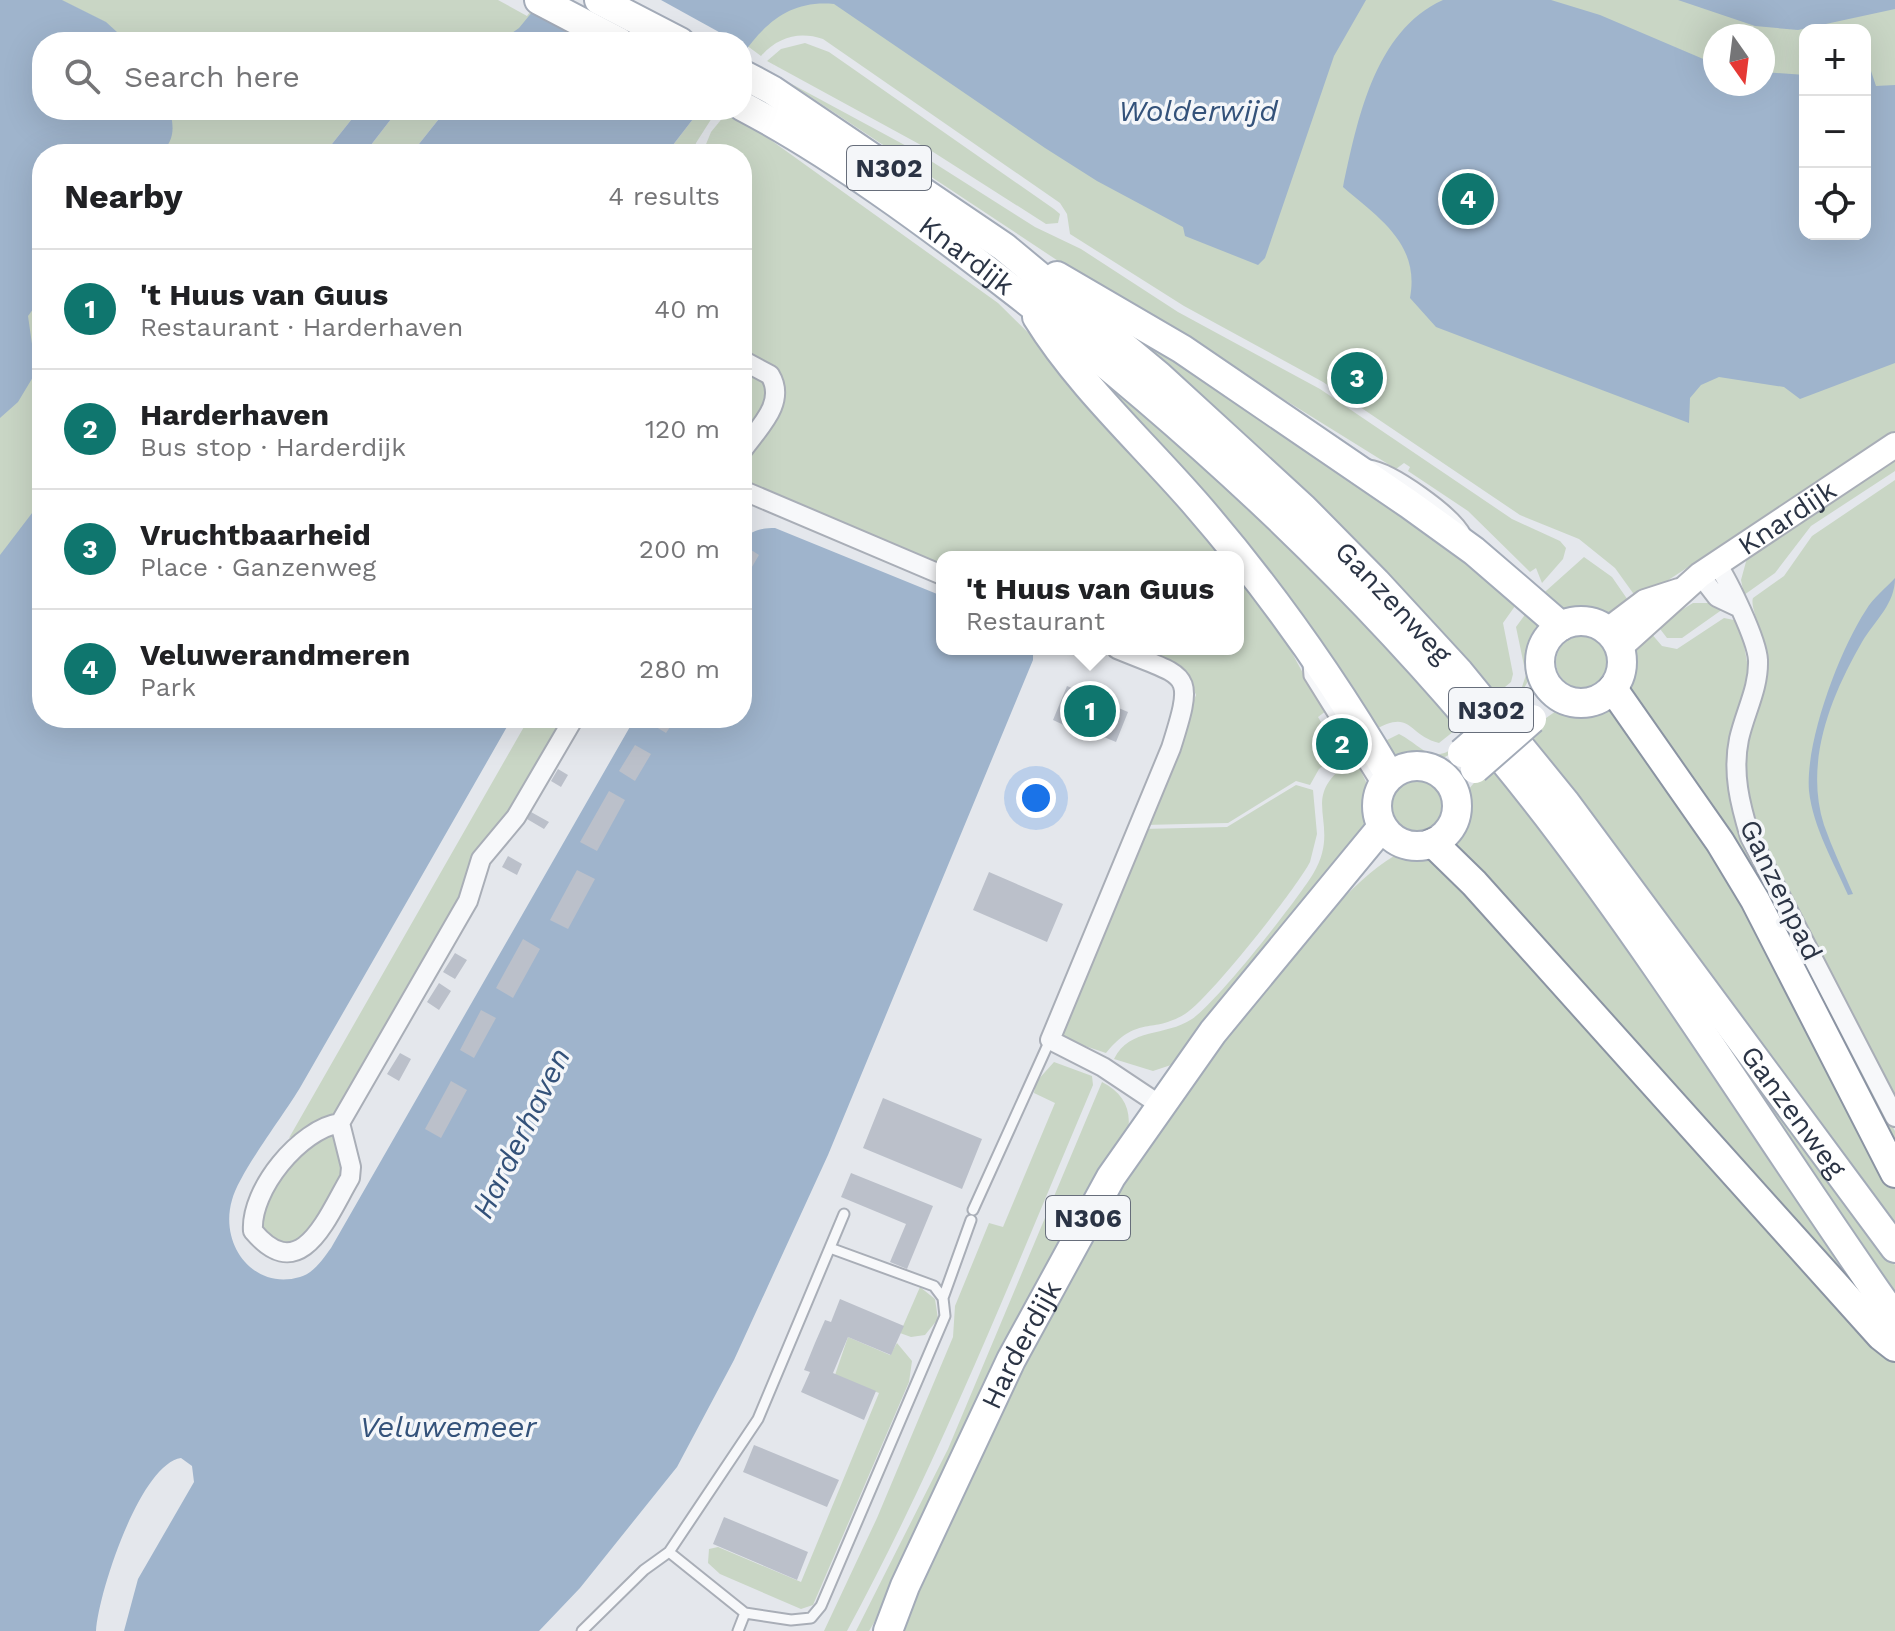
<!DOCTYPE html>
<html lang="en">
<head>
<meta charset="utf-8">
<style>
	:root { --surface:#fff; --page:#f2f2f2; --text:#202124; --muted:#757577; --line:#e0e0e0; --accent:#0f766e }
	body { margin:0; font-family:"Work Sans",sans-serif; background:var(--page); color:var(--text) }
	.controls { position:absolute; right:24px; top:24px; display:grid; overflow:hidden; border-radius:16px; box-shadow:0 8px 32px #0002 }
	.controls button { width:72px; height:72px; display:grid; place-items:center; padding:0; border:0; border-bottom:2px solid var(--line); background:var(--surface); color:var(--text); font:40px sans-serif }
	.compass { position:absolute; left:1703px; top:24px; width:72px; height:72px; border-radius:50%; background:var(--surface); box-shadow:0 8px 32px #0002; rotate:166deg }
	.you { position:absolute; left:1036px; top:798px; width:28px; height:28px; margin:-20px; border:6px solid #fff; border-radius:50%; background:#1a73e8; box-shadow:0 0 0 12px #1a73e833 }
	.badge { display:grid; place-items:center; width:52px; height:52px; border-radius:50%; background:var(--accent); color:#fff; font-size:26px; font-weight:700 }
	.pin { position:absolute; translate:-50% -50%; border:4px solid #fff; box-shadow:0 2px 8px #0006 }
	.popup { position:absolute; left:936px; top:551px; width:308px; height:104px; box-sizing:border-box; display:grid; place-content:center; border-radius:16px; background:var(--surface); filter:drop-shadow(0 2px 6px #0005); font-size:26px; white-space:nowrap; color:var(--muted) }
	.popup b { font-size:30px; color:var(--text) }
	.popup::after { content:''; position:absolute; left:50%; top:100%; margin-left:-16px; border:16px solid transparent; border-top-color:var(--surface) }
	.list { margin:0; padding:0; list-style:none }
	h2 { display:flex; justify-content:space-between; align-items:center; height:104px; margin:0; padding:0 32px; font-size:34px }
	h2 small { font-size:26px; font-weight:400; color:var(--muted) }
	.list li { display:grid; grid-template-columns:52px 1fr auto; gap:24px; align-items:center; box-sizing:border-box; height:120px; padding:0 32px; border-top:2px solid var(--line) }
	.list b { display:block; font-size:30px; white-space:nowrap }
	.list p { margin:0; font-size:26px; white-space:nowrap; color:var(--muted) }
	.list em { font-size:26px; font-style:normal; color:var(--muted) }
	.icon { flex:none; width:44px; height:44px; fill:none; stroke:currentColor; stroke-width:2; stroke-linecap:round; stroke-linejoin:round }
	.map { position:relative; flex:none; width:1895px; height:1631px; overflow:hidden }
	.search { position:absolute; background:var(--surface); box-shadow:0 8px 32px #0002; left:32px; top:32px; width:720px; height:88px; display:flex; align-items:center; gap:20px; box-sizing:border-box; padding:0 28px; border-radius:32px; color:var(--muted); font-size:30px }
	.panel { position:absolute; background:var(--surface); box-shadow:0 8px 32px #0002; left:32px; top:144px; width:720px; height:584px; border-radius:32px }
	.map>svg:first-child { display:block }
	.green { fill:#c9d6c5; fill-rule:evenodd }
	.water { fill:#9fb4cc }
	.pier { fill:#e4e7ec }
	.building { fill:#bbc0ca }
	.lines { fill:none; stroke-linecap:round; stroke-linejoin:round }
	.service-casing { stroke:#a9aeb7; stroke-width:13 }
	.minor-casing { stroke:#a9aeb7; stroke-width:22 }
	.secondary-casing { stroke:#a9aeb7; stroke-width:28 }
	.primary-casing { stroke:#a3abb8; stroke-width:32 }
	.trunk-casing { stroke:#8b94a3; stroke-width:32 }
	.service { stroke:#f7f8fa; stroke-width:9 }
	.minor { stroke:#f7f8fa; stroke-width:18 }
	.secondary { stroke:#fff; stroke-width:24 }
	.primary { stroke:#fff; stroke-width:28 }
	.trunk { stroke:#fff; stroke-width:28 }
	.primary-bridge-casing { stroke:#a3abb8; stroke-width:32; stroke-linecap:butt }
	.primary-bridge { stroke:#fff; stroke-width:28 }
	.labels { text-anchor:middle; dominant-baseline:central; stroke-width:7; stroke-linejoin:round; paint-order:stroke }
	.shield { fill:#f4f6f9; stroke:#676e7b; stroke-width:2 }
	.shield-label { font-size:26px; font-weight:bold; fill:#2b3445 }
	.street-label { font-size:28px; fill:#2b3445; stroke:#f4f6f9 }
	.water-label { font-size:30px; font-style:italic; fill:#34527a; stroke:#f4f6f9 }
</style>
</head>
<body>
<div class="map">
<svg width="1895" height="1631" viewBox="0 0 1895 1631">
	<rect width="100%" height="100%" fill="#e4e7ec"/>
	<path class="green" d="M0 0H498L527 16 539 0H1895V431L1638 600 1615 568 1579 539 1520 515 1323 382 1184 306 1070 234 1067 214 1060 203 823 39C799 31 778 37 761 56L742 42H42V110H359L324 154H42V718L0 1016ZM1805 30H1865V234H1805ZM1715 36H1763V84H1715Z
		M805 43 829 52 1054 209 1060 214 1058 223 1046 224 930 150 767 61 781 49Z
		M788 82 912 149 1035 227 1081 249 1178 312 1320 389 1512 519 1560 541 1566 548 1563 559 1542 583 1536 568 1530 572 1468 511 1408 471 1410 467 1404 463 1396 469 1101 286 1099 288Z
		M398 110H446L411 154H364Z
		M700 110H717L696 143 694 154H666Z
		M729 110 998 303 1054 358 1234 557H942V568L743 482 745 454 781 396 742 356V154H702L711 132Z
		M1092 299 1389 496 1520 599 1503 623 1513 674 1511 682 1494 696 1180 379Z
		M1067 345 1176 437 1349 604 1459 727 1439 743C1406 735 1413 707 1371 732Z
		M742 365 760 371 773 397 751 431 742 429Z
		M1895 457V471L1811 526 1775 573 1744 595 1741 580 1747 558Z
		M1895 480V1107L1756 829C1747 793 1742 762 1751 726 1757 703 1768 686 1768 662 1768 644 1749 608 1753 598L1784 576 1812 536Z
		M1584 557 1612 577 1632 606C1600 622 1568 615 1537 599Z
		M1238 562C1274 608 1293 663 1326 711L1318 717 1340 753 1319 769 1310 785 1296 781 1228 823 1144 825 1196 695 1186 671 1136 649H1238Z
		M1693 603H1710L1723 609 1682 638H1667L1657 625Z
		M1529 609 1548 628C1531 648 1538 674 1520 693L1526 675 1516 627Z
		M1724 618 1734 620 1743 639 1748 668 1729 780 1865 1077 1895 1131V1163L1626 689 1634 650 1650 632 1662 646 1677 649Z
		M1556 662a26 26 0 1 1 52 0a26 26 0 1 1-52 0Z
		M1611 700 1696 817 1895 1186V1229L1525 733 1556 711 1590 709Z
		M1470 701 1895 1265V1298Z
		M529 718H567L468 883 336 1118 289 1138Z
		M1399 734C1421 745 1431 766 1456 746 1446 767 1417 758 1397 764L1379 744Z
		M1355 759 1369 788 1367 823 1177 1063 1153 1071 1114 1059C1130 1027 1165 1037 1192 1019 1216 1003 1296 902 1313 874 1345 821 1292 798 1355 759Z
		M1490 764 1614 928 1890 1327 1449 843 1461 827 1468 790Z
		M1391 807a26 26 0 1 1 52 0a26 26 0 1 1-52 0Z
		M1296 785 1313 790 1317 834 1310 862C1296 889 1209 999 1185 1014 1150 1035 1139 1014 1106 1053L1067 1040 1060 1030 1142 829 1227 827Z
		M1394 856H1432L1895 1360V1631H896C965 1483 1034 1333 1117 1193 1161 1119 1217 1048 1271 982 1301 944 1353 880 1394 856Z
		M1054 1062 1092 1076 1093 1085C1015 1269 942 1455 847 1631H824L877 1518 953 1337 955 1306 989 1223 1003 1227 1055 1103 1034 1093 1036 1082Z
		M1102 1082C1124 1093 1133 1111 1127 1135L891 1594 869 1631H856L948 1449Z
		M337 1135 346 1168 309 1235 285 1247 262 1235 260 1212 297 1146 310 1139Z
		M920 1287 935 1299 938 1319 925 1335 911 1337 900 1333Z
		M848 1337 890 1355 897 1343 912 1361 909 1382 813 1605 801 1609 720 1574 708 1563 709 1549 718 1547 801 1582 879 1393 835 1375Z"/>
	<path class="water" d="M0 0H62L106 22 128 42H42V110H170C174 128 175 140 160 154H42V297L28 316 36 372 18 402 0 418Z
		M542 0H1366L1334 56 1265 258 1258 265 1185 236 1183 227 1097 181 1045 148 834 4C791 0 766 22 742 55V42H499L519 28Z
		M1443 0H1551L1600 15 1715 64V84H1763V72L1805 75V234H1865V65H1869L1876 86 1895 85V363L1800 399 1784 387 1719 377 1701 385 1690 398 1689 423 1436 327 1410 298C1420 244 1380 219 1343 187 1357 122 1374 31 1443 0Z
		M1678 0H1895V9L1798 30 1755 26Z
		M359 110H398L364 154H324Z
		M446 110H700L666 154H411Z
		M42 500V718H512C442 841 371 964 301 1086 284 1115 239 1173 232 1200 219 1244 253 1291 300 1277 314 1273 323 1259 331 1248L635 718H742V540C752 530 762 528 775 528L942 596V649H1033V660L828 1155 734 1360 677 1467 580 1588 539 1631H124L138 1579 194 1482 192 1466 181 1458C140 1464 98 1594 96 1631H0V555Z
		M1895 578C1895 604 1876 619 1862 642 1831 696 1804 762 1824 825 1832 848 1843 871 1853 894L1848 895C1834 863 1813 827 1809 791 1805 742 1839 651 1866 610 1873 598 1886 588 1895 578Z"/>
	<path class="pier" d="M537 0H661L737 42H599Z"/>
	<path class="building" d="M748 548 759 555 742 584V559Z
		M1067 686 1128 712 1116 742 1070 723 1068 727 1053 720Z
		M651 718H676L666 733 648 722Z
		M635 745 651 754 635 781 619 771Z
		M558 769 568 775 561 787 551 781Z
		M609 791 625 800 597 851 580 842Z
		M531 812 549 822 544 829 527 819Z
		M508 856 522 864 517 875 502 867Z
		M577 870 595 879 568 929 550 920Z
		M989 872 1063 904 1047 942 973 910Z
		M523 939 540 949 513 998 496 988Z
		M455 953 467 960 455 979 443 972Z
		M439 983 451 991 439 1010 427 1002Z
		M481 1010 496 1018 474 1058 460 1050Z
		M400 1053 411 1059 399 1081 387 1074Z
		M451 1081 467 1090 441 1138 425 1129Z
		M883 1098 982 1139 962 1189 863 1148Z
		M851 1173 933 1206 907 1269 890 1262 906 1224 841 1197Z
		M840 1299 904 1326 891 1355 848 1337 833 1373 876 1391 864 1420 801 1392 810 1372 804 1370 815 1343 825 1320 831 1322Z
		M754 1445 839 1480 827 1507 743 1472Z
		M724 1517 808 1552 797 1580 713 1544Z"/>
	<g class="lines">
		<g class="service-casing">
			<path id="service" d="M1369 465C1393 468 1455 512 1466 534
				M1308 663 1309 676 1380 790
				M973 1210 1050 1040
				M943 1298 971 1220
				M669 1552 758 1419 844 1214
				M582 1631 644 1570 669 1552 745 1613 791 1620 811 1618 821 1606 945 1316 943 1298 934 1286 830 1248
				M738 1631 745 1613"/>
		</g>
		<g class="minor-casing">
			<path id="minor" d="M742 360 770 375C787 403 758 428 742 451
				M742 490 942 575
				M1717 564C1729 582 1757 640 1758 660 1759 688 1745 712 1739 739 1732 773 1740 804 1750 837L1895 1117
				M1700 575 1717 597 1736 606
				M1117 649C1189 679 1196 669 1171 748L1050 1040 1103 1067 1160 1105
				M340 1123C300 1129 250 1190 253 1231 301 1288 327 1217 350 1178L351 1167 340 1123 468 901 481 859 516 817 574 718"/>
		</g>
		<g class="secondary-casing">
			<g id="secondary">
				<path d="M1608 630 1645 602 1679 591"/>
				<path id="s1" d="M1620 647 1700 575 1895 445"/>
			</g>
		</g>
		<g class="primary-casing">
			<g id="primary">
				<path d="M539 0 619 42"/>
				<path d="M599 0 680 42"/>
				<path id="s2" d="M742 74 772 90 1004 247 1159 376 1303 508 1376 582 1459 672 1565 802 1895 1248"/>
				<path id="s3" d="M742 106C833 154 928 224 1009 287 1209 441 1393 615 1547 815 1671 977 1778 1152 1895 1318"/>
				<path d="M1057 276 1182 349 1409 504 1474 551 1561 626"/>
				<path d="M1037 317C1079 385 1142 442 1195 503 1269 588 1333 679 1390 776"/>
				<circle cx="1581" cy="662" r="41"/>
				<circle cx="1417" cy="806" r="40"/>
				<path id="s4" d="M888 1631 905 1586 1011 1360 1111 1177 1213 1032 1382 827"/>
			</g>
		</g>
		<g class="trunk-casing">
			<path id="trunk" d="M1613 689 1720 842 1755 900 1895 1173
				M1433 843 1474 883 1881 1336 1895 1347"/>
		</g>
		<use href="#service" class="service"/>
		<use href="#minor" class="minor"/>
		<use href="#secondary" class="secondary"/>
		<use href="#primary" class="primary"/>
		<use href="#trunk" class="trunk"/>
		<g class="primary-bridge-casing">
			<path id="primary-bridge" d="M1462 753 1519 703
				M1475 769 1532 719"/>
		</g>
		<use href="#primary-bridge" class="primary-bridge"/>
	</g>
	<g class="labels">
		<g class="shield">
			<rect x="847" y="146" width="84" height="44" rx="6"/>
			<rect x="1449" y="688" width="84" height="44" rx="6"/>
			<rect x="1046" y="1196" width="84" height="44" rx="6"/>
		</g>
		<g class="shield-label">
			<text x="889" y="168">N302</text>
			<text x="1491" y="710">N302</text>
			<text x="1088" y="1218">N306</text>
		</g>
		<g class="street-label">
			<text stroke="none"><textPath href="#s3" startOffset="270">Knardijk</textPath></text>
			<text stroke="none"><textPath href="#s1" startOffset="212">Knardijk</textPath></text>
			<text stroke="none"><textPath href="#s2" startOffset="842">Ganzenweg</textPath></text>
			<text transform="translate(1781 890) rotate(64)">Ganzenpad</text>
			<text stroke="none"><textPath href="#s2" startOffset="1490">Ganzenweg</textPath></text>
			<text stroke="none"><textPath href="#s4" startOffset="316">Harderdijk</textPath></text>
		</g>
		<g class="water-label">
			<text x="1198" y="110">Wolderwijd</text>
			<text transform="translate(521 1133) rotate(-64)">Harderhaven</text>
			<text x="448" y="1426">Veluwemeer</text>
		</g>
	</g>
</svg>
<div class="controls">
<button>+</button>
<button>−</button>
<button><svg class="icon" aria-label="locate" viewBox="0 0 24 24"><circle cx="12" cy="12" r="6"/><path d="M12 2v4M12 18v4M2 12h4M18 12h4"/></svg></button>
</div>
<svg class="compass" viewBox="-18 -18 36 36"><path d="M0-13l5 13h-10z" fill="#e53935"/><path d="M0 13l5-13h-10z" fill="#757577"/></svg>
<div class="you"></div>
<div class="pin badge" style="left:1090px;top:711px">1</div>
<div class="popup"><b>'t Huus van Guus</b>Restaurant</div>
<div class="pin badge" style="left:1342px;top:744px">2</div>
<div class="pin badge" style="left:1357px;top:378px">3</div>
<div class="pin badge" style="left:1468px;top:199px">4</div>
<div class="search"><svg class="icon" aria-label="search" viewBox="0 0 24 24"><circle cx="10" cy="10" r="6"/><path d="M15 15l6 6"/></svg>Search here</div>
<section class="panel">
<h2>Nearby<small>4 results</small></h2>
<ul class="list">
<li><span class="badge">1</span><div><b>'t Huus van Guus</b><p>Restaurant · Harderhaven</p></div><em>40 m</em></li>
<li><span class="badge">2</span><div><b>Harderhaven</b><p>Bus stop · Harderdijk</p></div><em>120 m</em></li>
<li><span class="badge">3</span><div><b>Vruchtbaarheid</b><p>Place · Ganzenweg</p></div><em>200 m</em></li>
<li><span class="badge">4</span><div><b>Veluwerandmeren</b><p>Park</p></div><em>280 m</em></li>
</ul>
</section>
</div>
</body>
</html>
